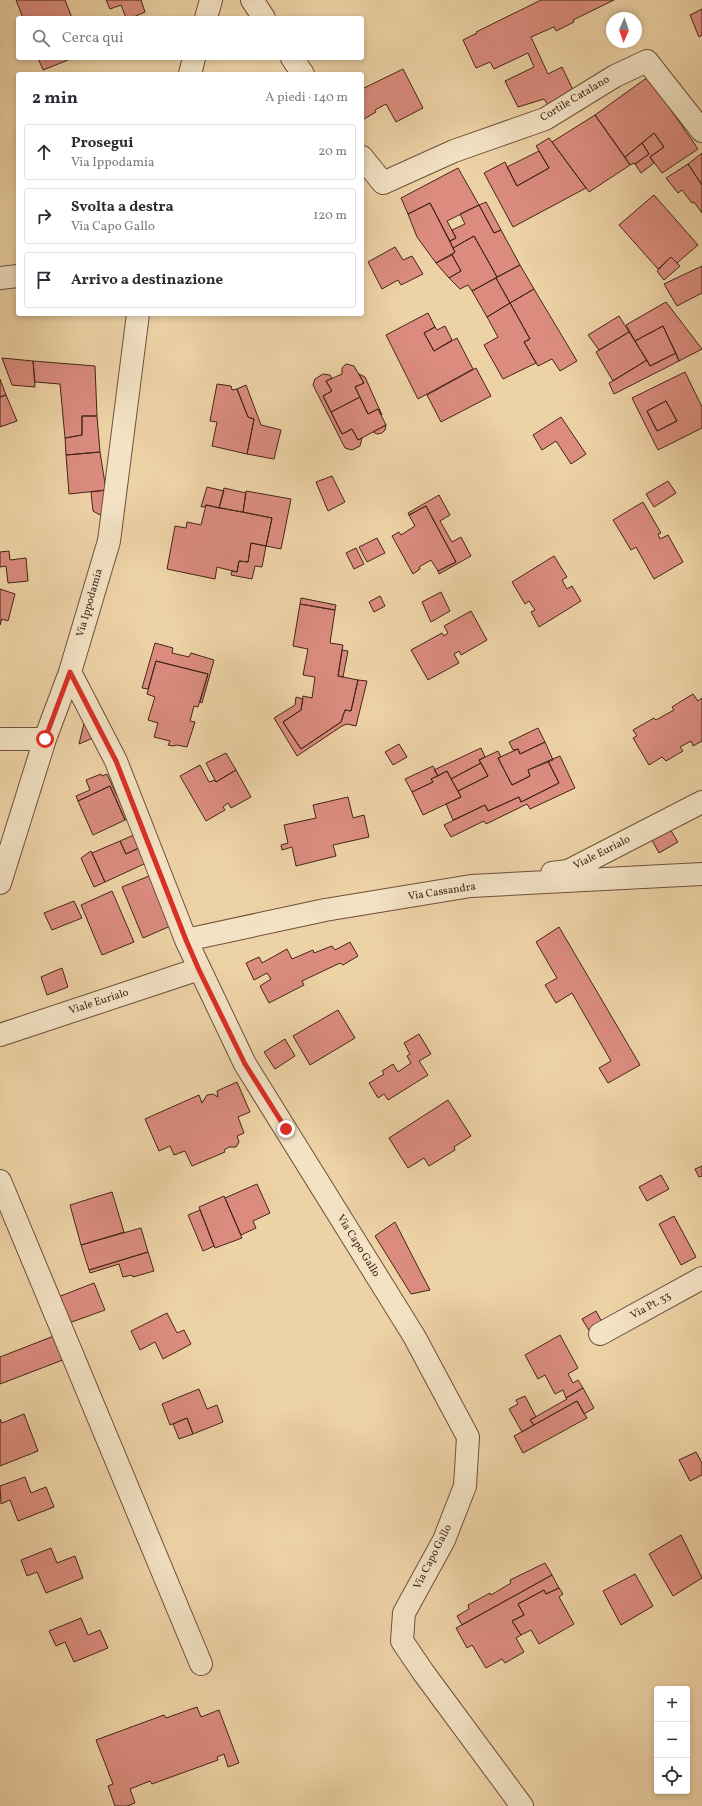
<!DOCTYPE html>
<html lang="it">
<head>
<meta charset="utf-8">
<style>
	:root { --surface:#fff; --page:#f7f7f7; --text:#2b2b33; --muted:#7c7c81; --line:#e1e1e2 }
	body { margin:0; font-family:Vollkorn,serif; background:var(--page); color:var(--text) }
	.controls { position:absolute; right:12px; bottom:12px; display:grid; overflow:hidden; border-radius:4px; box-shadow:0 2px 6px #0003 }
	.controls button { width:36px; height:36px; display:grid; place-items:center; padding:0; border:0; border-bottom:1px solid var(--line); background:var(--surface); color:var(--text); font:20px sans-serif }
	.compass { position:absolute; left:606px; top:12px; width:36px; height:36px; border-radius:50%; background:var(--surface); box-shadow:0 2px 6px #0003; rotate:182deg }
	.stop { position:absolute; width:12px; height:12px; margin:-9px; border:3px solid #d93025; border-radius:50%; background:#fff }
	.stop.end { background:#d93025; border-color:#fff; box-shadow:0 1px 4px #0008 }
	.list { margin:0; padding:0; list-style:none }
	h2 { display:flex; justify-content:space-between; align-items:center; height:52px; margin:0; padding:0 16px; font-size:17px }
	h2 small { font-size:13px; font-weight:400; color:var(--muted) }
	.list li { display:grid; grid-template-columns:26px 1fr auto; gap:12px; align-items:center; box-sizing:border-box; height:56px; margin:0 8px 8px; padding:0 8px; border:1px solid var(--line); border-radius:4px }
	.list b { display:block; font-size:15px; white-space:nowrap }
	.list p { margin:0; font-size:13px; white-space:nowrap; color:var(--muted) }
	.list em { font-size:13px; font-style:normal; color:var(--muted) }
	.icon { flex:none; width:22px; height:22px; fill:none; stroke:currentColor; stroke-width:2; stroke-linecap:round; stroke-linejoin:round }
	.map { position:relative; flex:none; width:702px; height:1806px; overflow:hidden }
	.search { position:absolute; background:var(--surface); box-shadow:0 2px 6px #0003; left:16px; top:16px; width:348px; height:44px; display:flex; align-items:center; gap:10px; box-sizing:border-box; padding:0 14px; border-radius:4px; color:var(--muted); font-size:15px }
	.panel { position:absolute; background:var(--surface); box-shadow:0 2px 6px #0003; left:16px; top:72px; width:348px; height:244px; border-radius:4px }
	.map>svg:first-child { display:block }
	.building { fill:#db8c7f; stroke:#442518; fill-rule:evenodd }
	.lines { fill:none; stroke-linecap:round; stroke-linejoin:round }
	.minor-casing { stroke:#6e503b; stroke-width:24 }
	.minor { stroke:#f3e2c4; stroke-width:22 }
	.route { stroke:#d93025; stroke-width:5 }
	.labels { text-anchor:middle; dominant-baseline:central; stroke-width:4; stroke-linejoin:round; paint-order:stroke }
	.street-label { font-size:11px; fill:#442518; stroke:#f3e2c4 }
</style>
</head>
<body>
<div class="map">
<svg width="702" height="1806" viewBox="0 0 702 1806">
	<rect width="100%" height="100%" fill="#edd2a5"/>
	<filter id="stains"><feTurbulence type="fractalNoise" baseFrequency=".005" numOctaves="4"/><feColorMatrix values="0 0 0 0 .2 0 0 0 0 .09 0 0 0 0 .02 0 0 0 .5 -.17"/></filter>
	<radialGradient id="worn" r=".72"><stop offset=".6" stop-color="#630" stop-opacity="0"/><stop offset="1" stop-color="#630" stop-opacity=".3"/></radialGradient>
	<path class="building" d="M16 0H65L72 18H29L28 16 23 18Z
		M106 0H141L145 12 131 18H126L121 5 110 9Z
		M541 0H614L573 20 574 22 556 31 554 27 531 37 548 74 562 67 575 94 548 105 544 99 518 107 505 81 534 67 528 53 494 69 490 62 476 68 463 40 477 33 476 32Z
		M702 9V35L699 37 690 15Z
		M38 58H73L43 70Z
		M403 69 423 108 396 122 386 104 375 110 376 112 364 119 362 117V89Z
		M648 77 698 149 662 173 650 157 664 147 654 133 625 157 595 115Z
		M595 115 630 165 589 192 552 142Z
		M654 133 664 147 650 157 654 163 641 173 635 164 649 154 642 143Z
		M549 138 586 188 513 227 484 173 505 162 517 186 549 168 536 146Z
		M642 143 649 154 635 164 634 163 630 165 625 157Z
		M539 151 549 168 517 186 507 167Z
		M702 153V185L688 164Z
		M688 164 702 185V213L694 202 692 203 682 190 678 193 666 178Z
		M458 168 479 205 447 221 456 238 450 241 430 203 408 214 401 198Z
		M654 195 698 245 677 263 671 257 658 269 619 225Z
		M486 202 501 230 494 233 479 205Z
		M430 203 455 252 436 263 417 237 408 214Z
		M479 205 494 233 501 230 520 265 497 277 474 236 453 248 450 241 456 238 452 230 465 224 460 214Z
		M474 236 497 277 472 291 468 285 460 289 449 278 461 271 452 255 455 252 453 248Z
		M395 247 403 260 412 256 423 274 401 285 398 280 382 289 368 262Z
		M452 255 461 271 449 278 436 263Z
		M671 257 680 266 664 280 657 271Z
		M520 265 534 289 510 303 496 278Z
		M702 266V293L677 306 664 284Z
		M496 278 510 303 487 317 472 291Z
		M534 289 577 361 560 371 552 359 538 366 524 342 530 339 510 303Z
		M666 302 702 349 679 361 663 326 635 341 626 325Z
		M510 303 530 339 524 342 536 363 503 379 484 345 498 337 487 317Z
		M428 313 435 327 424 333 434 351 457 338 473 369 418 399 386 335Z
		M619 316 629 332 599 350 588 335Z
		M445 326 452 340 434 351 424 333 435 327 437 330Z
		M663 326 676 353 650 366 635 341Z
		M629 332 647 360 613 381 596 352Z
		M676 353 679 361 614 394 609 383 647 360 650 366Z
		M2 358 33 361 35 387 12 385Z
		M33 361 95 366 97 416H82V435L65 438 60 384 35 382Z
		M346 364 354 366 364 383 355 387 360 397 331 412 323 396 332 391 326 381 342 374V368Z
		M476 368 491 396 441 422 427 395Z
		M685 372 702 407V428L658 450 632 398ZM666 401 677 421 657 431 647 411Z
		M323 374 330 375 332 378 326 381 332 391 323 396 342 434 352 429 358 440 362 438 360 446 352 450 345 448 313 385 315 379Z
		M359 374 365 377 382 415 378 409 368 414 355 387 364 383Z
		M0 379 6 395 0 397Z
		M217 384 231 386 232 390 237 389 248 417 254 419 247 454 212 446 217 422 210 421Z
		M246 385 261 425 281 430 274 459 247 454 254 419 248 417 237 389Z
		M6 395 17 421 0 427V397Z
		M360 397 368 414 378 409 386 425 358 440 352 429 342 434 331 412Z
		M666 401 677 421 657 431 647 411Z
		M82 416H97L100 452 66 455 65 438 82 435Z
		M561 417 586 454 571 464 556 441 542 450 533 435Z
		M386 425 385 430 382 433 377 434 373 432Z
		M100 452 106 490 69 494 66 455Z
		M332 476 345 502 328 511 316 482Z
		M668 481 676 493 654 507 646 494Z
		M207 487 224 491 219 508 206 505 204 507H201Z
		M224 488 246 493 243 512 219 508Z
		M106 490 108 505 100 515 93 511 91 492Z
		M246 491 291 499 281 549 266 546 272 518 243 512Z
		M439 495 450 515 440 521 452 542 461 537 471 556 439 574 438 571 456 562 426 506 409 515 408 513Z
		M643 502 661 533 658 534 660 539 668 535 683 562 654 579 636 547 631 550 613 520Z
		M206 505 272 518 266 546 251 543 248 562 239 561 237 572 217 567 215 579 167 569 175 526 186 528 187 522 201 525Z
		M426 506 456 562 438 571 431 560 419 567 420 569 413 574 392 536 399 532 401 535 415 526 409 515Z
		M377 538 385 553 367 562 359 547Z
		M251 543 266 546 262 567 255 566 252 579 231 575 232 571 237 572 239 561 248 562Z
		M356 548 364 564 354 569 346 553Z
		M9 551 10 560 26 558 28 581 8 583 6 566 0 567V552Z
		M554 556 567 577 562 580 567 589 572 586 581 601 539 627 531 612 535 610 529 601 525 604 512 582Z
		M0 589 15 594 8 621 2 619 0 625Z
		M441 592 450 611 431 622 422 602Z
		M380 596 385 606 374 612 369 602Z
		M301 598 336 605 335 610 300 604Z
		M300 604 335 610 330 643 343 645 338 676 358 680 351 711 345 710 341 722 301 749 283 722 301 710 303 696 312 698 315 677 303 675 308 649 293 646Z
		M471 611 487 640 461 655 459 651 454 654 459 663 428 680 411 650 442 633 444 636 448 633 444 626Z
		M155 643 173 648 172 653 189 657 191 653 214 660 202 703 200 702 208 674 156 661 148 689 142 688Z
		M342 650 348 651 343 677 338 676Z
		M156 661 208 674 198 707 194 706 190 721 195 722 187 747 177 745 173 746 168 745 170 741 154 737 158 723 148 720 155 697 147 694Z
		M358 680 367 681 356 726 347 724 342 726 297 756 274 718 295 705 296 697 303 699 301 710 283 722 301 749 341 722 345 710 351 711Z
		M693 694 698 701 702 698V741L693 746 691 741 680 747 683 751 666 761 662 757 649 765 633 738 637 736 633 730 654 718 656 720 674 710 672 707Z
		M86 715 98 736 79 744Z
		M538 728 545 742 520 754 518 749 513 750 509 742Z
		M545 742 553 760 528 770 530 776 512 785 498 758 518 749 520 754Z
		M399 744 407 757 393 765 385 752Z
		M481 748 485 757 479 760 481 763 451 779 447 771 438 776 434 770Z
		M498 751 501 757 498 758 512 785 530 776 528 770 548 761 559 783 521 802 519 797 488 811 485 805 453 820 446 804 461 797 458 791 488 776 479 760Z
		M226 753 236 770 216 782 206 763Z
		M560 756 575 788 530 809 527 804 486 824 484 821 451 837 444 825 485 805 488 811 519 797 521 802 559 783 548 761Z
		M481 763 488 776 458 791 451 779Z
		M200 765 209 782 215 780 216 782 236 770 251 797 231 808 228 803 223 807 225 810 206 821 180 776Z
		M433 766 438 776 431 779 433 782 412 792 405 779Z
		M447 771 461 797 423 815 412 792 433 782 431 779Z
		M101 774 102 776 107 774 117 796 125 793 134 816 125 820 110 786 78 801 76 796 90 790 86 780Z
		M110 786 125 820 93 835 78 801Z
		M348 797 353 818 364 815 369 837 333 845 336 856 296 866 292 847 282 850 281 845 288 843 284 825 316 818 313 805Z
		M665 821 678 842 659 853 647 831Z
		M134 835 139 848 126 854 120 841Z
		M120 841 126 854 139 848 146 863 105 882 92 853Z
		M91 851 105 882 94 887 81 858Z
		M154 874 175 924 143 938 122 887Z
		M112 891 134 942 102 955 81 905Z
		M74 901 82 918 52 930 44 913Z
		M559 927 640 1065 608 1083 599 1068 611 1061 572 993 556 1003 545 985 557 978 536 942Z
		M350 942 358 956 343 965 340 963 302 981 304 985 269 1003 260 986 271 979 267 973 254 980 246 963 259 957 262 963 287 949 292 959 313 950 314 953 332 946 335 950Z
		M62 968 68 987 47 995 41 977Z
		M338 1010 355 1038 310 1065 293 1036Z
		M419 1034 431 1054 419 1061 428 1075 388 1100 384 1094 378 1098 369 1083 384 1074 382 1071 393 1064 398 1072 411 1063 407 1056 410 1054 404 1043Z
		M285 1039 295 1056 275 1069 264 1052Z
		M237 1082 250 1112 238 1117 244 1133 237 1136 239 1142 236 1147H229L224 1150 225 1152 192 1166 185 1151 174 1155 170 1146 159 1151 145 1119 199 1095 202 1103 207 1095 213 1094 218 1097 217 1091Z
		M448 1100 471 1136 454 1147 455 1150 429 1166 424 1158 408 1168 389 1138Z
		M702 1166V1176L699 1177 695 1169Z
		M661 1175 669 1189 647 1201 639 1187Z
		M257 1184 270 1213 253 1221 256 1228 241 1235 225 1198Z
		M112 1192 124 1232 81 1245 70 1205Z
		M224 1196 242 1238 215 1248 199 1207Z
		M200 1210 214 1246 203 1251 188 1215Z
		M674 1216 696 1257 681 1265 659 1224Z
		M395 1222 420 1271 430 1290 411 1294 375 1236Z
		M141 1228 148 1252 89 1270 81 1245Z
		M148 1252 154 1271 133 1277 132 1275 123 1277 119 1264 90 1273 89 1270Z
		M94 1283 105 1310 69 1323 58 1297Z
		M596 1311 603 1324 590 1332 582 1319Z
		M167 1313 177 1333 184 1330 191 1344 163 1359 155 1342 140 1350 131 1331Z
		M59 1334 68 1358 0 1384V1357Z
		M560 1335 578 1368 568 1374 573 1383 578 1380 583 1388 566 1398 563 1390 555 1394 545 1375 538 1379 525 1355Z
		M583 1388 594 1408 584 1414 577 1401 534 1425 530 1420 567 1399 566 1398Z
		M199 1389 207 1409 217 1405 223 1422 193 1434 187 1418 170 1425 162 1404Z
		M525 1396 536 1417 530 1420 534 1425 522 1432 509 1409 518 1404 516 1400Z
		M577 1401 587 1418 523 1453 514 1436Z
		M24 1414 38 1451 0 1466V1419L2 1423Z
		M187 1418 193 1434 179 1439 173 1424Z
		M696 1452 702 1463V1475L690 1481 679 1460Z
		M25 1477 31 1493 46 1487 54 1507 18 1521 10 1500 1 1504 0 1486Z
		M681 1535 702 1578 673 1596 649 1554Z
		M51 1548 57 1563 75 1556 83 1578 46 1593 37 1572 27 1576 21 1560Z
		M545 1563 552 1575 462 1625 457 1616 469 1609 468 1605 490 1593 491 1595 511 1583 510 1580Z
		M635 1574 653 1606 621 1625 603 1591Z
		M552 1575 559 1588 546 1594 544 1590 518 1604 524 1615 512 1621 521 1635 516 1638 524 1652 505 1663 502 1659 486 1668 472 1645 467 1648 456 1628Z
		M559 1588 563 1594 559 1597 574 1624 539 1644 531 1630 521 1635 512 1621 524 1615 518 1604 544 1590 546 1594Z
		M81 1618 88 1635 100 1630 108 1648 74 1662 65 1642 56 1646 49 1631Z
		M197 1707 201 1717 219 1710 239 1763 228 1767 224 1754 217 1757 218 1760 152 1784 150 1781 130 1789 135 1803 127 1806H115L108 1786 113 1784 96 1740 164 1715 166 1718Z"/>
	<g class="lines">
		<g class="minor-casing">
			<path id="minor" d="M252 0 264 18
				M206 18 211 0
				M292 58 303 74
				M190 74 194 58
				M362 157 383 183 454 151 545 119 615 76 647 61 702 131
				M0 278 18 276
				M70 672 116 761 186 940 245 1064 414 1336 468 1437 465 1486 444 1540 404 1613 402 1641 423 1672 522 1806
				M0 739H45
				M552 873 568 871 702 802
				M0 883 45 739 70 672 109 541 138 314
				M186 940 325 910 471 886 702 874
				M0 1035 199 969
				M0 1181 201 1664
				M600 1334 702 1278"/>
		</g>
		<use href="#minor" class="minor"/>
	</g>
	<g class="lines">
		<path class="route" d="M45 739 70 672 116 761 186 940 199 970 245 1064 286 1129"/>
	</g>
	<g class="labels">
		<g class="street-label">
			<text transform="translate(575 99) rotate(-31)">Cortile Catalano</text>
			<text transform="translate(90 603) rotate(-74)">Via Ippodamia</text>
			<text transform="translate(602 853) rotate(-27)">Viale Eurialo</text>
			<text transform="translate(442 892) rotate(-9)">Via Cassandra</text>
			<text transform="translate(99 1002) rotate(-18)">Viale Eurialo</text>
			<text transform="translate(358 1246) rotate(58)">Via Capo Gallo</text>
			<text transform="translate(651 1306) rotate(-29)">Via Pt. 33</text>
			<text transform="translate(433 1557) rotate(-63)">Via Capo Gallo</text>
		</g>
	</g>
	<rect width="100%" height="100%" filter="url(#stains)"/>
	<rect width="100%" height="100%" fill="url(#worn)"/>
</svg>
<div class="controls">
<button>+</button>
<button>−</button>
<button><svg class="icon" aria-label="locate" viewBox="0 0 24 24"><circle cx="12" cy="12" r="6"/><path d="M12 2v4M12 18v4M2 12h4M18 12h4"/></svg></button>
</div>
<svg class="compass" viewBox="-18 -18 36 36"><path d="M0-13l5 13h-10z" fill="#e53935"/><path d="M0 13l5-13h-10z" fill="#7c7c81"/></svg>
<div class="stop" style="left:45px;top:739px"></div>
<div class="stop end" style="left:286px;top:1129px"></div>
<div class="search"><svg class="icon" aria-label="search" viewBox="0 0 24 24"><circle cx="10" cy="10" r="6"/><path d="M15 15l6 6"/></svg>Cerca qui</div>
<section class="panel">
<h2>2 min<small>A piedi · 140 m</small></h2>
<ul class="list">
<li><svg class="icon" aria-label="ahead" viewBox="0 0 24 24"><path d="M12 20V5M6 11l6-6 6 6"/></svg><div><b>Prosegui</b><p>Via Ippodamia</p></div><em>20 m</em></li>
<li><svg class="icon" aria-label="right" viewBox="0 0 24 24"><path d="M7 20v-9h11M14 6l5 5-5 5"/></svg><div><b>Svolta a destra</b><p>Via Capo Gallo</p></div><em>120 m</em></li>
<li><svg class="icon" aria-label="arrive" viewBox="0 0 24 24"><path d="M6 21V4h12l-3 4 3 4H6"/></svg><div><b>Arrivo a destinazione</b></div></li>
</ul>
</section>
</div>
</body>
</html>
